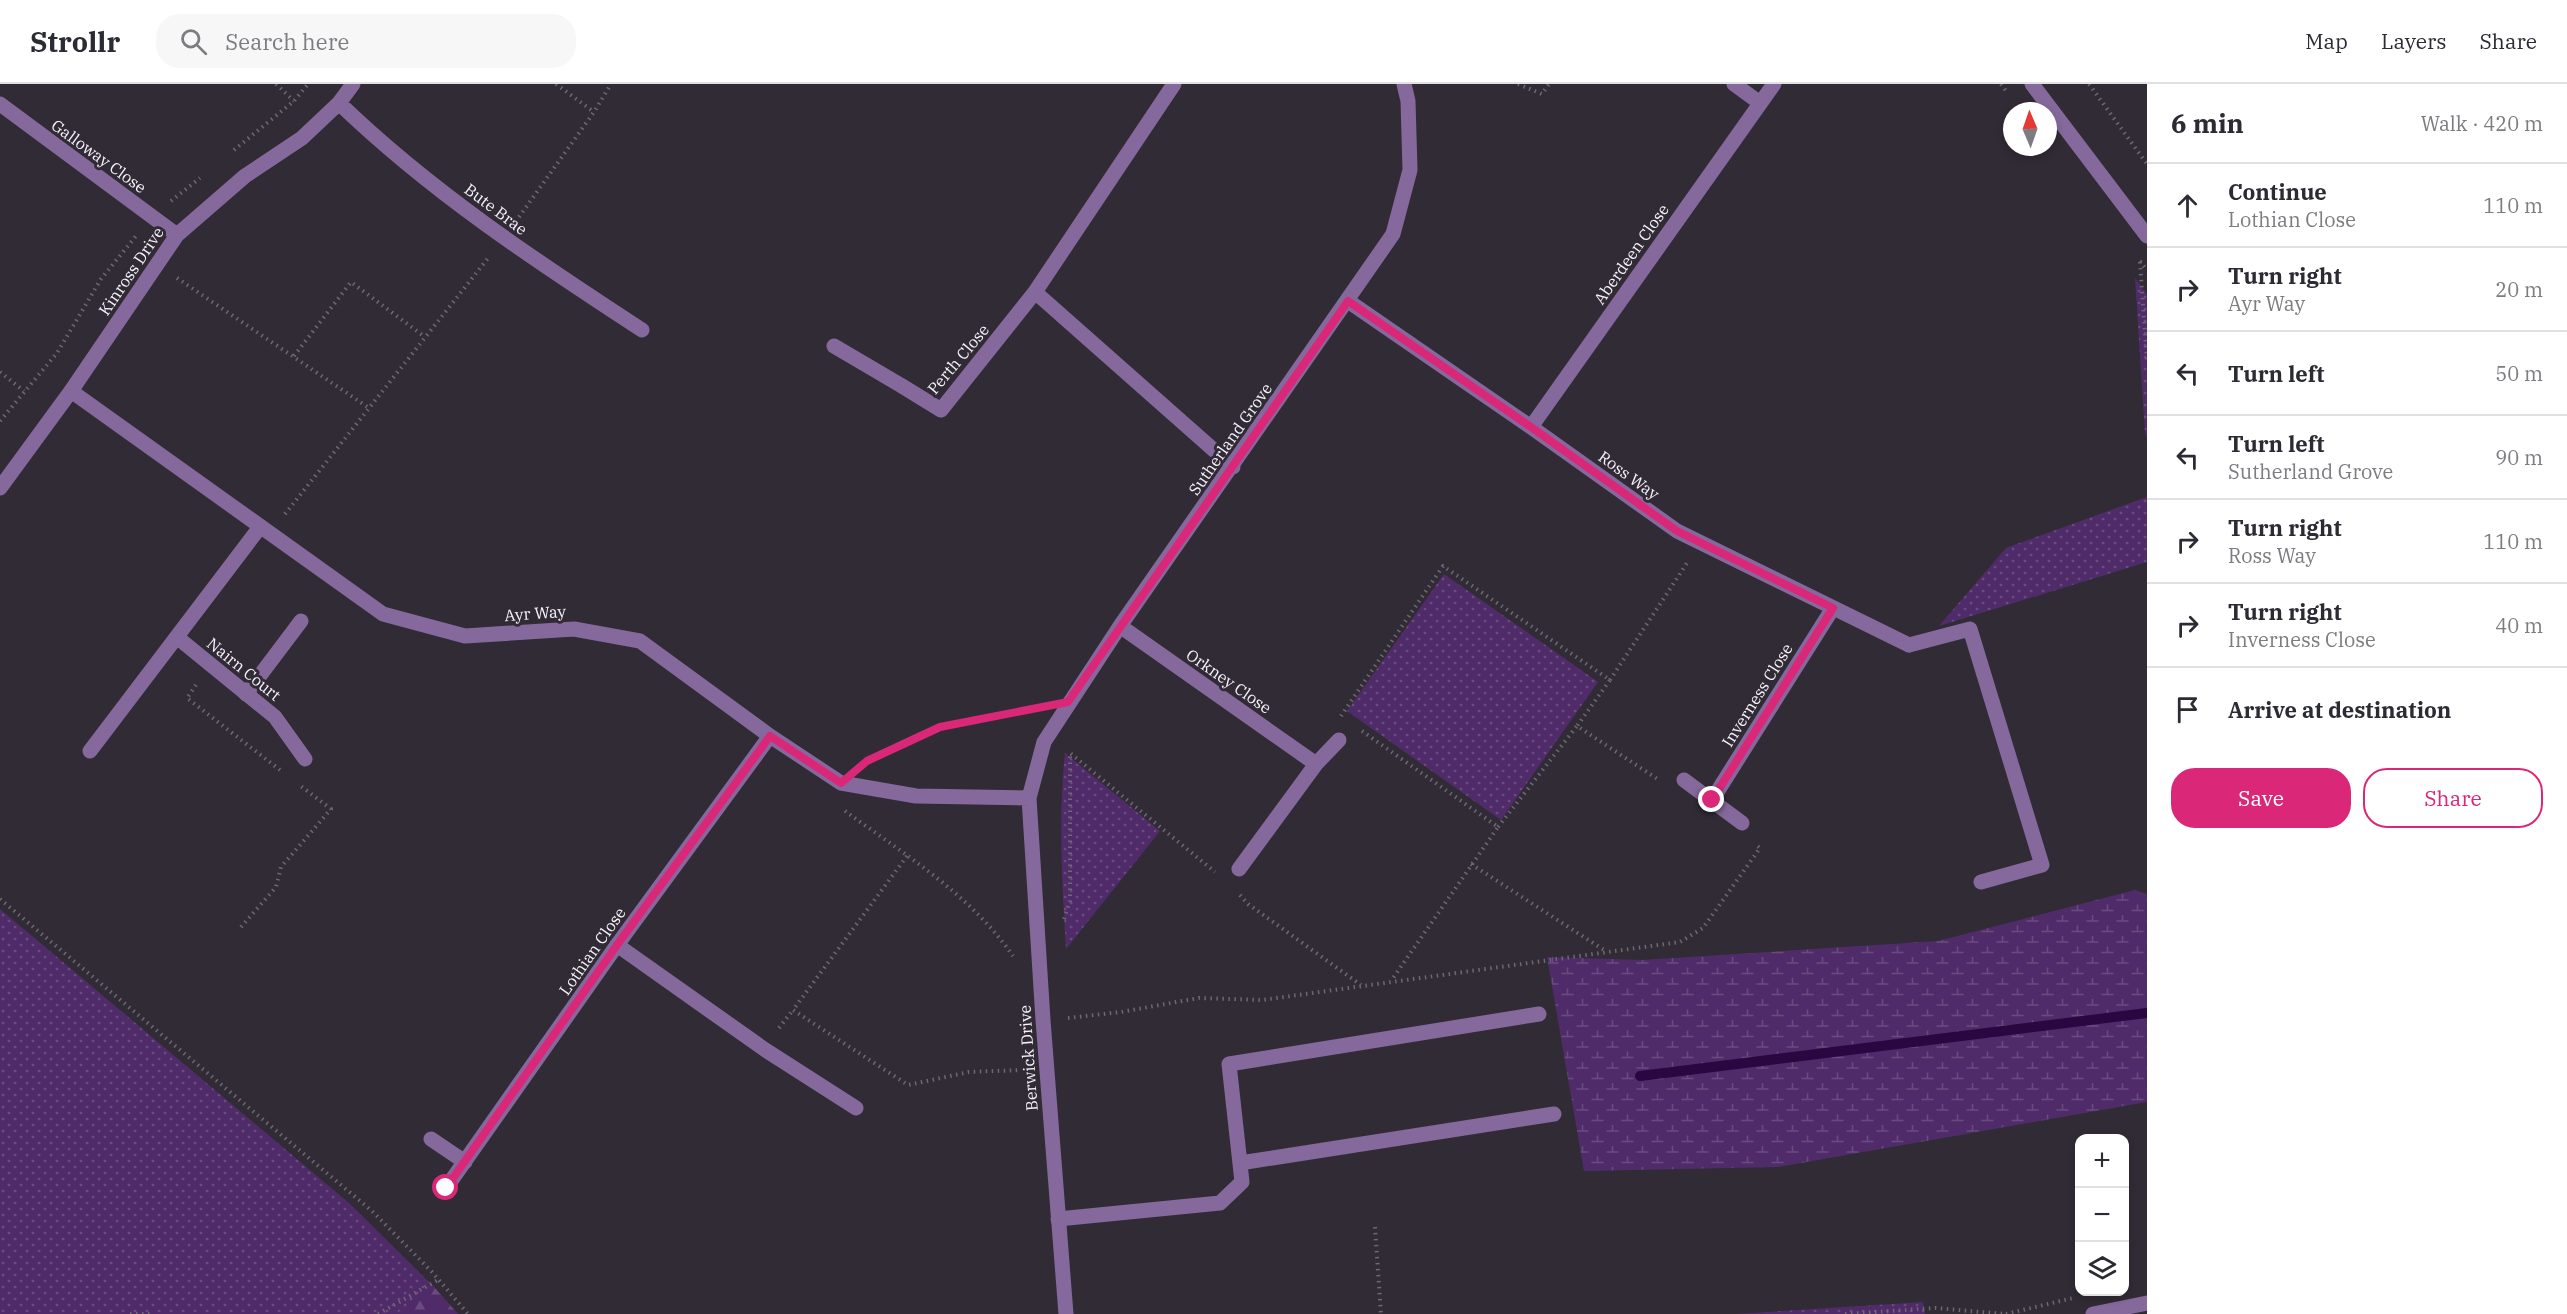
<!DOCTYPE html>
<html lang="en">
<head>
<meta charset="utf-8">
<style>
	:root { --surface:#fff; --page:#f7f7f7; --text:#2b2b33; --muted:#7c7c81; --line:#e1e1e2; --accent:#db2777 }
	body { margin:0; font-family:"IBM Plex Serif",serif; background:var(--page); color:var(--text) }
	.controls { position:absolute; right:18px; bottom:18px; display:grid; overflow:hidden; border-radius:12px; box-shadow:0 3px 9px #0003 }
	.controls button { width:54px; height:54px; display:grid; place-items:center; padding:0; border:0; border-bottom:2px solid var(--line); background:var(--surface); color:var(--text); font:30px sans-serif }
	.compass { position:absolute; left:2003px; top:18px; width:54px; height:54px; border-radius:50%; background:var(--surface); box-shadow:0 3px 9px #0003; rotate:358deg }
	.stop { position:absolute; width:18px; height:18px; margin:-14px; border:4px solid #db2777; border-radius:50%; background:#fff }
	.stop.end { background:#db2777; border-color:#fff; box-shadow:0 2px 6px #0008 }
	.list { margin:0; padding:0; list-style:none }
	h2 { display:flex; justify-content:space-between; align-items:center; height:78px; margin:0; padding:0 24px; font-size:26px }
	h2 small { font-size:20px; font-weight:400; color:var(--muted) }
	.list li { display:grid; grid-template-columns:39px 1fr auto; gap:18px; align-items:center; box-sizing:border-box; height:84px; padding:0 24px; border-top:2px solid var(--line) }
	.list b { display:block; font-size:22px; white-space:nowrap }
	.list p { margin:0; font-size:20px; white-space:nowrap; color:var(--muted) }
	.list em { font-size:20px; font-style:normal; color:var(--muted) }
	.actions { display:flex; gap:12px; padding:18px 24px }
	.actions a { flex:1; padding:14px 0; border:2px solid var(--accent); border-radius:24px; text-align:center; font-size:21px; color:var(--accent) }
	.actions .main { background:var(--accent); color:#fff }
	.icon { flex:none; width:33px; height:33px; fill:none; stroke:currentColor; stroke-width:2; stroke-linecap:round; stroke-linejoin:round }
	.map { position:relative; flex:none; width:2147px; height:1230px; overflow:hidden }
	header { display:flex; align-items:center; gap:36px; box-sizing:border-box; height:84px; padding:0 30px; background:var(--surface); border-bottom:2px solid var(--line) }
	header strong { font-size:28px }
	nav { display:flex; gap:33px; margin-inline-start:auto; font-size:21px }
	.search { width:420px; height:54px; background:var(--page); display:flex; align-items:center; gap:15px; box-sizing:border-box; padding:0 21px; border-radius:24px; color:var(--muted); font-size:22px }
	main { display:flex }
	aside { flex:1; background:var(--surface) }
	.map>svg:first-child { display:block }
	.grass { fill:url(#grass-dots) }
	.forest { fill:url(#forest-firs) }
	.wetland { fill:url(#wetland-marsh) }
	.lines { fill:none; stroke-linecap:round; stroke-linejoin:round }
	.stream { stroke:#2b0741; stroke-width:10 }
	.path { stroke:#6e6873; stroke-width:4; stroke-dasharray:1.5 4.5; stroke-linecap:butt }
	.service { stroke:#85699c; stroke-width:15 }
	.minor { stroke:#85699c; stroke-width:15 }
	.route { stroke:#db2777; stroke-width:8 }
	.labels { text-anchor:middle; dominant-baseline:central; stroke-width:6; stroke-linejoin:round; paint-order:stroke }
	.street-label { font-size:16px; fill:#f7f3fb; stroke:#312b36 }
</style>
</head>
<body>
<header>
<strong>Strollr</strong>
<div class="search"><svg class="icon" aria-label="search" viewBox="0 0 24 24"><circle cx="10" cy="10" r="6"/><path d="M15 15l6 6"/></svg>Search here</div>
<nav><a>Map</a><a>Layers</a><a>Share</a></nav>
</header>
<main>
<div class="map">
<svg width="2147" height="1230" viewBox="0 0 2147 1230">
	<defs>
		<pattern id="grass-dots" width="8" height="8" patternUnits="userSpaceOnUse" patternTransform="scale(1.5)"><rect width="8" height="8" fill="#4f2c69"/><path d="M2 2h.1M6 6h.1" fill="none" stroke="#694b7f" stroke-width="1.8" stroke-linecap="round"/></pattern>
		<pattern id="forest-firs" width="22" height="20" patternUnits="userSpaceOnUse" patternTransform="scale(1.5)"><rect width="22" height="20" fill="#4f2c69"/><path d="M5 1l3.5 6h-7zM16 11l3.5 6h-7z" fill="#694b7f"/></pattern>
		<pattern id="wetland-marsh" width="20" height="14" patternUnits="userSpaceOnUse" patternTransform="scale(1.5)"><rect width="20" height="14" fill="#4f2c69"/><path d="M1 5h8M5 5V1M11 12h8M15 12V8" fill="none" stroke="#694b7f"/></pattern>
	</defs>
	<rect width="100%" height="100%" fill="#312b36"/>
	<path class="grass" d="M2135 194 2147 210V354L2145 349Z
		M2147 413V478L1939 542 2006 464Z
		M1444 490 1598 598 1501 736 1347 627Z
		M1065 669 1160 747 1066 865C1062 799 1058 734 1065 669Z
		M0 825 349 1119 433 1202 458 1230H0Z
		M1923 1218 1925 1230H1736Z"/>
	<path class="forest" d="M433 1202 458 1230H396Z"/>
	<path class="wetland" d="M2135 806 2147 810V1018L1778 1083 1584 1087 1547 873 1642 876 1938 857Z"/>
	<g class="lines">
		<path class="stream" d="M1640 992 2147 929"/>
		<path class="path" d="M276 0 294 17
			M556 0 594 28
			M1518 0 1542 10 1549 0
			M2001 0 2006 7
			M2089 0 2147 80
			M234 66 294 17 308 0
			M171 117 200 94
			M519 133 594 28 611 0
			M2140 177 2147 186
			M2140 178 2147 277
			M177 194 369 324
			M294 272 351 198 425 253
			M0 288 24 307
			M0 337 57 269 101 195 136 152
			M285 430 489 173
			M1610 596 1687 479
			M196 601 187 614 280 686
			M1341 632 1443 482 1610 596 1577 642 1659 696
			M1362 647 1498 743 1391 897
			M866 677 940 643 1035 624
			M845 727C904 770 971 811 1013 872
			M1498 743 1577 642
			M907 772 793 926 908 1001 969 988 1022 986
			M1471 780 1604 866
			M1240 811 1248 820 1361 901
			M0 815 372 1127 432 1188 468 1230
			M1064 835 1070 817V669L1215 788
			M241 843 276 803 281 783 331 725 298 700
			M1068 934 1121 928 1199 914 1262 916 1680 858 1703 844 1760 764 1755 760
			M779 944 793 926
			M1375 1143 1381 1230
			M130 1230H150
			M378 1230 438 1196
			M1845 1230 1935 1224 2006 1230
			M2006 1230 2073 1214"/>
		<path class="service" d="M834 262 902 302
			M1909 561 1970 545 2042 781 1981 798
			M246 610 301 537
			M617 861 764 965 856 1024
			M1240 1079 1554 1030
			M1058 1135 1220 1119 1242 1098 1229 980 1539 930"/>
		<path class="minor" d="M1734 0 1760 19
			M2032 0 2147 152
			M339 19C430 107 536 177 642 246
			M0 20 177 151
			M1035 208 1233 383
			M1348 217 1531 343 1677 447 1909 561
			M902 302 941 326 1035 208 1174 0
			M71 307 383 530 465 552 574 545 640 557 770 652 841 699 916 712 1029 714
			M1531 343 1774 0
			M0 404 71 307 177 151 245 92 302 54 339 19 353 0
			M1120 542 1316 680
			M178 554 275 633 305 675
			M90 667 260 443
			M1684 696 1742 739
			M1712 716 1833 524
			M1239 785 1316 680 1339 656
			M431 1055 465 1078
			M446 1104 617 861 770 652
			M1066 1230 1043 936 1029 714 1044 658 1120 542 1393 150 1410 86 1408 17 1404 0
			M2093 1230 2147 1219"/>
	</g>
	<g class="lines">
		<path class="route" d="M446 1104 617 861 770 652 841 699 867 677 940 643 1068 618 1348 217 1531 343 1677 447 1833 524 1712 716"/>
	</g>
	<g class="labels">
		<g class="street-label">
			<text transform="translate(99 72) rotate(36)">Galloway Close</text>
			<text transform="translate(496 125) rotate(37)">Bute Brae</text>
			<text transform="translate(1631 170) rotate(-55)">Aberdeen Close</text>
			<text transform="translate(131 187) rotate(-56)">Kinross Drive</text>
			<text transform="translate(958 275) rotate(-50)">Perth Close</text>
			<text transform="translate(1230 355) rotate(-55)">Sutherland Grove</text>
			<text transform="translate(1629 391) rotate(36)">Ross Way</text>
			<text transform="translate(535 529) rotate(-4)">Ayr Way</text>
			<text transform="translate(244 585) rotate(39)">Nairn Court</text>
			<text transform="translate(1229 597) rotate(35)">Orkney Close</text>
			<text transform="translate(1757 611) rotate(-58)">Inverness Close</text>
			<text transform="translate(592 867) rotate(-55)">Lothian Close</text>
			<text transform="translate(1028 974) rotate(-94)">Berwick Drive</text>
		</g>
	</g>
</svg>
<div class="controls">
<button>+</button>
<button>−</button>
<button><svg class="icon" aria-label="layers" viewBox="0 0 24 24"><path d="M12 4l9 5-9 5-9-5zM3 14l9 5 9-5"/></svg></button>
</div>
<svg class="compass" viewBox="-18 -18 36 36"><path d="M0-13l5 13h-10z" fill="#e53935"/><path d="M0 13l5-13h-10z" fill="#7c7c81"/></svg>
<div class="stop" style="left:446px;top:1104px"></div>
<div class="stop end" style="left:1712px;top:716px"></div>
</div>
<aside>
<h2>6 min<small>Walk · 420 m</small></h2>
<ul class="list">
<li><svg class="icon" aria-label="ahead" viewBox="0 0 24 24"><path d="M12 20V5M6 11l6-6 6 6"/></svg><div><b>Continue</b><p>Lothian Close</p></div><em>110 m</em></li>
<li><svg class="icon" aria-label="right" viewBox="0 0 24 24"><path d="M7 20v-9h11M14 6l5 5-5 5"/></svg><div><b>Turn right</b><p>Ayr Way</p></div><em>20 m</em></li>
<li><svg class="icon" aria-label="left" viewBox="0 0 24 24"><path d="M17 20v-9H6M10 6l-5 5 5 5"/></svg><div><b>Turn left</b></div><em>50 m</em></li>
<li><svg class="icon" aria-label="left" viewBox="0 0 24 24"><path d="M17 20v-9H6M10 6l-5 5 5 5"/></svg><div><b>Turn left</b><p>Sutherland Grove</p></div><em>90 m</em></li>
<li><svg class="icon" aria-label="right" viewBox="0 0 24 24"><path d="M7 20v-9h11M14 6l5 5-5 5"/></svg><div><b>Turn right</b><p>Ross Way</p></div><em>110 m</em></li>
<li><svg class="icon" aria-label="right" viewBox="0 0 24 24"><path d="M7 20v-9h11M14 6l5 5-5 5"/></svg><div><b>Turn right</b><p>Inverness Close</p></div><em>40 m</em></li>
<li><svg class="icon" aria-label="arrive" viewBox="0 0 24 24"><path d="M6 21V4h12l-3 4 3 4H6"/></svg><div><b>Arrive at destination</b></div></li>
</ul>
<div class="actions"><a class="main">Save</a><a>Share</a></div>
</aside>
</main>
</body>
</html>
